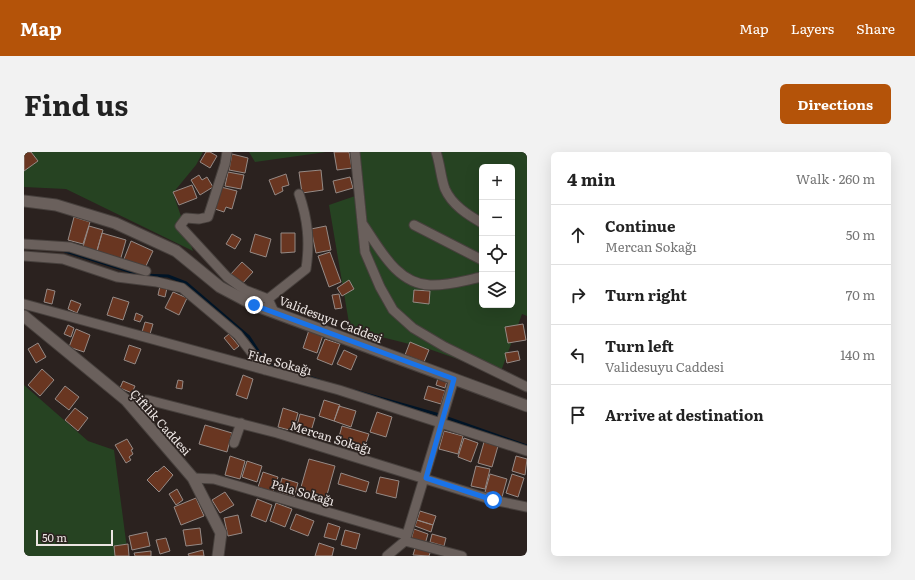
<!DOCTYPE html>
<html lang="en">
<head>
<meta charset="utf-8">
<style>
	:root { --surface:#fff; --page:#f2f2f2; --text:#222; --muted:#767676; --line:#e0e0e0; --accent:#b45309 }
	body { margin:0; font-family:Literata,serif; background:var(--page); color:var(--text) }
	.controls { position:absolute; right:12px; top:12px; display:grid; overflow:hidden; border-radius:6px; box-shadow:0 4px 16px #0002 }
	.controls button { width:36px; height:36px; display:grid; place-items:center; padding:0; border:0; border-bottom:1px solid var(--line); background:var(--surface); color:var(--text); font:20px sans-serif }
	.scale { position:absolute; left:12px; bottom:10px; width:77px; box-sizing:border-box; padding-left:4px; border:2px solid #ece5e3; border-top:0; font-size:11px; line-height:14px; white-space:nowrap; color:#ece5e3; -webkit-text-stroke:3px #2b221f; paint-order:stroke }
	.stop { position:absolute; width:12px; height:12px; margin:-9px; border:3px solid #1a73e8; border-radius:50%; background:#fff }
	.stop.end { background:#1a73e8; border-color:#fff; box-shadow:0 1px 4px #0008 }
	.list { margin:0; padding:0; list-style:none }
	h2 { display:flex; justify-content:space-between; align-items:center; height:52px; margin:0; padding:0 16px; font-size:17px }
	h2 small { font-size:13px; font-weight:400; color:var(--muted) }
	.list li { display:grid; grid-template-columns:26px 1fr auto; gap:12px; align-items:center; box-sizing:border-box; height:60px; padding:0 16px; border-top:1px solid var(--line) }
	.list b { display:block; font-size:15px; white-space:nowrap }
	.list p { margin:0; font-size:13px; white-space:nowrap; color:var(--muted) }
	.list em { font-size:13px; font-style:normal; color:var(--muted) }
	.icon { flex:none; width:22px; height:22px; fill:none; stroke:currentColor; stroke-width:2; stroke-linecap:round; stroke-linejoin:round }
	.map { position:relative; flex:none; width:503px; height:404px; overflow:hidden; border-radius:6px }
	header { display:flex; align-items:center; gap:24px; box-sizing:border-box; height:56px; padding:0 20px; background:var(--accent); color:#fff }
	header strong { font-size:19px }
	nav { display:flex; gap:22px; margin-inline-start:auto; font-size:14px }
	.intro { display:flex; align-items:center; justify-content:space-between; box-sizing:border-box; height:96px; padding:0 24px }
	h1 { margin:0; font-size:28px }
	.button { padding:10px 18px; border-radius:6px; background:var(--accent); color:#fff; font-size:14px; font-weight:700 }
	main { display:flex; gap:24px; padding:0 24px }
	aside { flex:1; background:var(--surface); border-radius:6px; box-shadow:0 4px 16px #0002 }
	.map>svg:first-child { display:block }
	.green { fill:#264322; fill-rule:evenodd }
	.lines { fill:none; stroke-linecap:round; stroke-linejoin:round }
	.stream { stroke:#001426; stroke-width:3 }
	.building { fill:#693621; stroke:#958a86 }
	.minor-casing { stroke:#47403d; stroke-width:11 }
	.tertiary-casing { stroke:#47403d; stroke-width:13 }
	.minor { stroke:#6a605c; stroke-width:9 }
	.tertiary { stroke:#6a605c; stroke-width:11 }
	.route { stroke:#1a73e8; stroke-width:5 }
	.labels { text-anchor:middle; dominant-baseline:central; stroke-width:3.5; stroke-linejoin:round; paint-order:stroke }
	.street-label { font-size:12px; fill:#ece5e3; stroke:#2b221f }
</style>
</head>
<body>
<header>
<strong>Map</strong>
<nav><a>Map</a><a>Layers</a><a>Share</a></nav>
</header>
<div class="intro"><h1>Find us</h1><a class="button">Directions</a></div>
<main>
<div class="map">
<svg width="503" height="404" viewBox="0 0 503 404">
	<rect width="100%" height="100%" fill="#2b221f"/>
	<path class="green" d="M0 0H179L172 13 149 41 169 99 42 37 0 35Z
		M225 0H302L231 10Z
		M335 0H503V164L498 162 476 222 405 197 326 177 305 53 331 44ZM458 15H488V153H458Z
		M0 233 64 289 90 298 104 404H0Z"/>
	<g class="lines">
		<path class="stream" d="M38 98 117 123 144 124 162 131 225 185 242 211 297 229
			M331 239 412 262 503 294"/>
	</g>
	<path class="building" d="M0 0H7L14 9 0 19Z
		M182 0H186L193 4 186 16 176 10Z
		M310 0H325L328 16 313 18Z
		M208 2 224 6 221 21 205 18Z
		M297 18 299 38 278 41 275 20Z
		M204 20 220 23 217 37 201 34Z
		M262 22 265 33 258 35 259 39 251 43 245 28Z
		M175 23 178 28 183 25 189 35 176 43 167 28Z
		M326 25 329 36 312 41 309 29Z
		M168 33 173 46 155 53 149 40Z
		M197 35 213 39 208 57 202 55 200 60 191 57Z
		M50 65 66 70 59 92 44 88Z
		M65 74 79 78 73 99 59 95Z
		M302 74 307 98 292 101 287 77Z
		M78 81 102 88 96 109 72 102Z
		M257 81H271V100L257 101Z
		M208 82 217 87 211 97 202 92Z
		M231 82 247 87 242 105 226 100Z
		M107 89 129 99 121 116 100 107Z
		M306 100 317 130 305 135 294 104Z
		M218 110 229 120 217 133 206 123Z
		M325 128 330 137 318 144 313 136Z
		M136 134 143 136 141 145 134 143Z
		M23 137 31 139 28 152 20 150Z
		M390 138 406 139 405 152 389 150Z
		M149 140 163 146 155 163 141 156Z
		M315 142 318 156 311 157 308 143Z
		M89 145 105 150 99 168 83 163Z
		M47 148 57 152 53 161 44 157Z
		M112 161 119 164 116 170 110 168Z
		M121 170 129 172 126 182 118 180Z
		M499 172 502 188 484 191 481 175Z
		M44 173 50 176 47 185 40 182Z
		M52 177 66 183 60 200 45 195Z
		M285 178 299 183 293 201 279 196Z
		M205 182 215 194 210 198 200 186Z
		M301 187 316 192 308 213 293 207Z
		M386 190 405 198 400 210 381 203Z
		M14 191 22 205 12 211 4 197Z
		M105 193 117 197 111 212 100 208Z
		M320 198 333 204 327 218 313 212Z
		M494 199 496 208 483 211 481 201Z
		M18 217 30 228 16 244 4 233Z
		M219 223 229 227 223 247 212 243Z
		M414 226 423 229 421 236 412 233Z
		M154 228 159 229 158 237 152 236Z
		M99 229 111 234 108 241 96 236Z
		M41 234 55 245 45 258 31 247Z
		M404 234 421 239 417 252 400 247Z
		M300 248 316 253 310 269 295 264Z
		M315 254 332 259 327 275 310 269Z
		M51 256 64 266 54 279 41 268Z
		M259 256 274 261 269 279 254 275Z
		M353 260 368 265 362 285 346 280Z
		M276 262 291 266 285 286 271 282Z
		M181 273 208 281 203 300 175 292Z
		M318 274 345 282 339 300 313 292Z
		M420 279 439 284 434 302 415 297Z
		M440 286 454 291 447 310 434 305Z
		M103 287 109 297 107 298 109 302 105 305 107 308 102 311 91 293Z
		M460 290 474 294 468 315 454 311Z
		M206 304 221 309 216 327 201 323Z
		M492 304 503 307 501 323 488 319Z
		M285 307 311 314 301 350 275 342Z
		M223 309 238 314 233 330 218 325Z
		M140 314 149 323 135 340 123 328 132 319 133 320Z
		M452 314 466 317 461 337 447 334Z
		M239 320 254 325 249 340 234 335Z
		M317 321 345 330 342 340 314 332Z
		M466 322 483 327 478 345 461 340Z
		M488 322 500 326 494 345 482 341Z
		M356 325 375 329 372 346 352 341Z
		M258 326 274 331 270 345 254 340Z
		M153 337 159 348 152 353 145 342Z
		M201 340 210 353 196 361 188 348Z
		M172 346 180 364 157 373 150 355Z
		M233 347 248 353 242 370 227 364Z
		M252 351 268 357 261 375 246 369Z
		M396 359 412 364 409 373 393 368Z
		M272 362 290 369 284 384 266 377Z
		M214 363 218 381 204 384 200 366Z
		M393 368 409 373 407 380 391 374Z
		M304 371 316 375 312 388 300 385Z
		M176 376 178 392 162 394 159 378Z
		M390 377 404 382 401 392 387 388Z
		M321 378 336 382 332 397 317 393Z
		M123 380 126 394 108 398 105 384Z
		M408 382 422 386 420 394 406 390Z
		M142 386 146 399 136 402 132 388Z
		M295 391 310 396 308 404H291Z
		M104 392 105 404H91L90 394Z
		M392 393 407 398 405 404 389 403Z
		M179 398 180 404H165L164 402Z
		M127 399V404H111L110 401Z"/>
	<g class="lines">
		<g class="minor-casing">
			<path id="minor" d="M203 0 201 12 184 65 175 67 162 66 156 74 203 125 221 138 244 147 250 160
				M331 0 341 100 356 135 369 158 389 176 421 195 503 235
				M412 0C416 11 417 27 421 37 428 53 444 63 458 71
				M338 71C355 95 372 132 406 133 423 134 442 128 458 125
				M390 73 458 108
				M0 92 46 95 122 119
				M0 104 39 107 93 125 133 130 158 136 214 183 241 218
				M244 147 282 117C286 90 284 68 275 42
				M0 152 315 238 503 299
				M102 248H124L253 281 469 348 503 355
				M210 291 217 271
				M169 326 190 327 382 383
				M381 389 438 404
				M363 404 381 389 430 227"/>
		</g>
		<g class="tertiary-casing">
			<path id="tertiary" d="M0 49 32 53 91 71 152 99 196 135 230 153 503 254
				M0 164 102 248 169 326 197 381 194 404"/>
		</g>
		<use href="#minor" class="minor"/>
		<use href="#tertiary" class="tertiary"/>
	</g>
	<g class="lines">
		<path class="route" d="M230 153 430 227 402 326 469 348"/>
	</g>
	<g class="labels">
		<g class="street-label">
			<text transform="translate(307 167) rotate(21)">Validesuyu Caddesi</text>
			<text transform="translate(256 210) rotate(15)">Fide Sokağı</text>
			<text transform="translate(137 270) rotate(48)">Çiftlik Caddesi</text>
			<text transform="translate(307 285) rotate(17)">Mercan Sokağı</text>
			<text transform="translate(279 340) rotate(16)">Pala Sokağı</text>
		</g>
	</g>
</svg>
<div class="controls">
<button>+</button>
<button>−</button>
<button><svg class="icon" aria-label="locate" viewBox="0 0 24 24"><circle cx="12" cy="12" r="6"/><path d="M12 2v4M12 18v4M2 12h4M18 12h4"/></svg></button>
<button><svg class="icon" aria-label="layers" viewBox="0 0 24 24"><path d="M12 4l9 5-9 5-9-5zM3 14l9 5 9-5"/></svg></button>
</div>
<div class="scale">50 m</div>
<div class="stop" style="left:469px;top:348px"></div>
<div class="stop end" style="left:230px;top:153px"></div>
</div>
<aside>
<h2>4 min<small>Walk · 260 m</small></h2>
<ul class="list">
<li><svg class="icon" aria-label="ahead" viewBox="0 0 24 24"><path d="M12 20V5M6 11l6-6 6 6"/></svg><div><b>Continue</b><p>Mercan Sokağı</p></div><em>50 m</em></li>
<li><svg class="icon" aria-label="right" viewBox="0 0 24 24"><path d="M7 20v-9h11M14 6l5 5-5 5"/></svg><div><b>Turn right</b></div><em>70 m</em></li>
<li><svg class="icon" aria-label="left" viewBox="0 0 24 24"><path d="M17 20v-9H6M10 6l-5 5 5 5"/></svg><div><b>Turn left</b><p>Validesuyu Caddesi</p></div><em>140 m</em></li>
<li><svg class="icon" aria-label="arrive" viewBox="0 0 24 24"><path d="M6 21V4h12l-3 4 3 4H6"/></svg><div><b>Arrive at destination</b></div></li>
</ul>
</aside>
</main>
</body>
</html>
